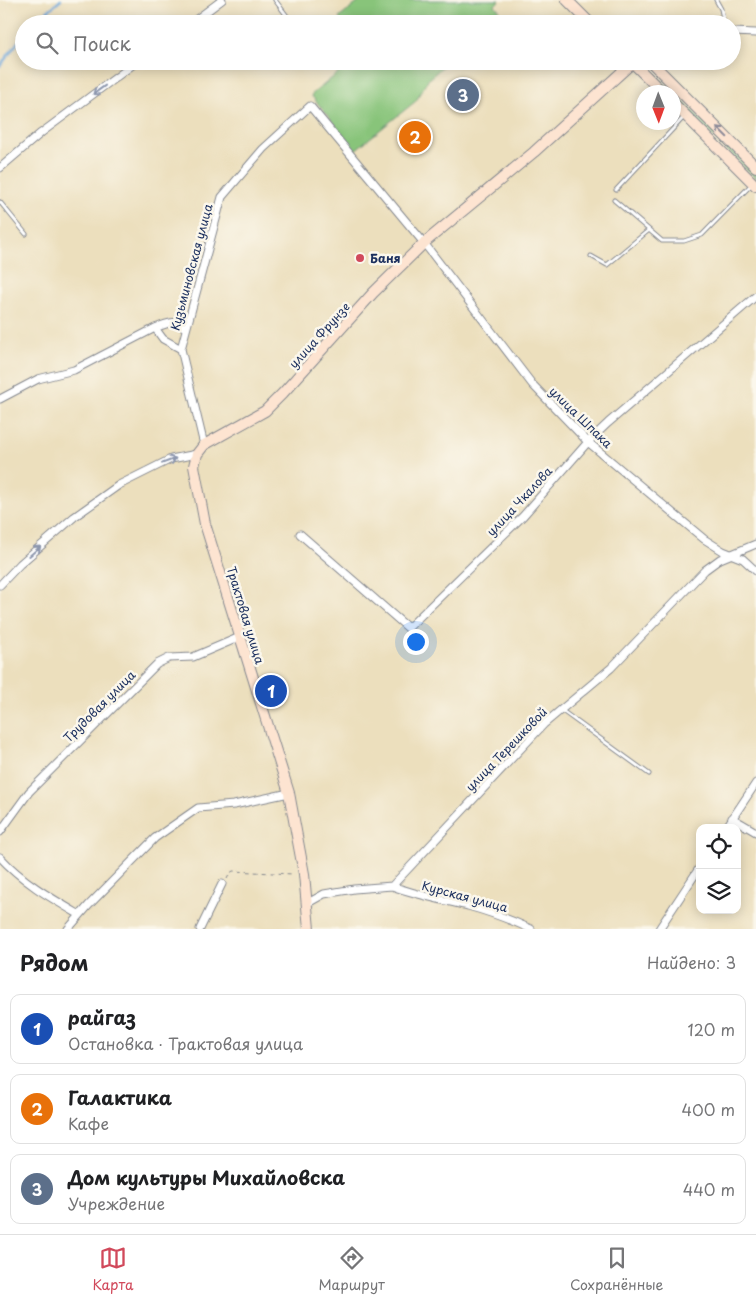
<!DOCTYPE html>
<html lang="ru">
<head>
<meta charset="utf-8">
<style>
	:root { --surface:#fff; --page:#f6f6f6; --text:#202124; --muted:#757577; --line:#e0e0e0; --accent:#d1495b }
	body { margin:0; font-family:"Playpen Sans",sans-serif; background:var(--page); color:var(--text) }
	.controls { position:absolute; right:15px; bottom:15px; display:grid; overflow:hidden; border-radius:10px; box-shadow:0 2px 12px #0003 }
	.controls button { width:45px; height:45px; display:grid; place-items:center; padding:0; border:0; border-bottom:1px solid var(--line); background:var(--surface); color:var(--text); font:25px sans-serif }
	.compass { position:absolute; left:636px; top:85px; width:45px; height:45px; border-radius:50%; background:var(--surface); box-shadow:0 2px 12px #0003; rotate:179deg }
	.you { position:absolute; left:415px; top:641px; width:18px; height:18px; margin:-12px; border:4px solid #fff; border-radius:50%; background:#1a73e8; box-shadow:0 0 0 8px #1a73e833 }
	.badge { display:grid; place-items:center; width:32px; height:32px; border-radius:50%; background:var(--accent); color:#fff; font-size:16px; font-weight:700 }
	.pin { position:absolute; translate:-50% -50%; border:2px solid #fff; box-shadow:0 1px 5px #0006 }
	.list { margin:0; padding:0; list-style:none }
	h2 { display:flex; justify-content:space-between; align-items:center; height:65px; margin:0; padding:0 20px; font-size:21px }
	h2 small { font-size:16px; font-weight:400; color:var(--muted) }
	.list li { display:grid; grid-template-columns:32px 1fr auto; gap:15px; align-items:center; box-sizing:border-box; height:70px; margin:0 10px 10px; padding:0 10px; border:1px solid var(--line); border-radius:10px }
	.list b { display:block; font-size:19px; white-space:nowrap }
	.list p { margin:0; font-size:16px; white-space:nowrap; color:var(--muted) }
	.list em { font-size:16px; font-style:normal; color:var(--muted) }
	.icon { flex:none; width:28px; height:28px; fill:none; stroke:currentColor; stroke-width:2; stroke-linecap:round; stroke-linejoin:round }
	.map { position:relative; flex:none; width:756px; height:929px; overflow:hidden }
	.search { position:absolute; background:var(--surface); box-shadow:0 2px 12px #0003; left:15px; right:15px; top:15px; height:55px; display:flex; align-items:center; gap:12px; box-sizing:border-box; padding:0 18px; border-radius:28px; color:var(--muted); font-size:19px }
	.sheet { height:305px; background:var(--surface) }
	nav { display:flex; justify-content:space-around; align-items:center; box-sizing:border-box; height:70px; border-top:1px solid var(--line); background:var(--surface); font-size:14px; color:var(--muted) }
	nav a { display:grid; justify-items:center; gap:2px }
	nav .on { color:var(--accent) }
	.map>svg:first-child { display:block }
	.green { fill:#88c47a; stroke:#527a6c }
	.lines { fill:none; stroke-linecap:round; stroke-linejoin:round }
	.stream { stroke:#6aa6db; stroke-width:2.5 }
	.lane-casing { stroke:#84878e; stroke-width:5 }
	.street-casing { stroke:#84878e; stroke-width:9 }
	.secondary-casing { stroke:#84878e; stroke-width:12 }
	.path { stroke:#84878e; stroke-width:1; stroke-dasharray:4 4; stroke-linecap:butt }
	.lane { stroke:#fff; stroke-width:3 }
	.street { stroke:#fff; stroke-width:7 }
	.secondary { stroke:#fde4d1; stroke-width:10 }
	.oneway { stroke:#8d97ae }
	.oneway2 { stroke:#8c8a98 }
	.poi-dot { fill:#d1495b; stroke:#fbf7ec; stroke-width:2 }
	.labels { text-anchor:middle; dominant-baseline:central; stroke-width:5; stroke-linejoin:round; paint-order:stroke }
	.poi-label { font-size:12px; font-weight:bold; fill:#1b2f5e; stroke:#fbf7ec; text-anchor:start }
	.street-label { font-size:12px; fill:#1b2f5e; stroke:#fbf7ec }
</style>
</head>
<body>
<div class="map">
<svg width="756" height="929" viewBox="0 0 756 929">
	<rect width="100%" height="100%" fill="#fbf7ec"/>
	<filter id="ink" filterUnits="userSpaceOnUse"><feTurbulence type="fractalNoise" baseFrequency=".02" numOctaves="2"/><feDisplacementMap in="SourceGraphic" scale="10" xChannelSelector="R" yChannelSelector="G"/><feConvolveMatrix kernelMatrix="1 2 1 2 8 2 1 2 1" color-interpolation-filters="sRGB"/></filter>
	<filter id="wash" filterUnits="userSpaceOnUse"><feTurbulence type="fractalNoise" baseFrequency=".0096" numOctaves="4" result="noise"/><feDisplacementMap in="SourceGraphic" scale="20" xChannelSelector="R" yChannelSelector="G"/><feGaussianBlur stdDeviation="1.12" result="paint"/><feColorMatrix in="noise" values="0 0 0 0 0 0 0 0 0 0 0 0 0 0 0 0 0 1.4 0 .05"/><feComposite in="paint" operator="in"/></filter>
	<g filter="url(#wash)">
		<rect width="100%" height="100%" fill="#ecdfbd"/>
		<path class="green" d="M361 0H500L495 5 511 24H343L339 18Z
			M353 61H448L427 81 416 101 355 150 311 95Z
			M648 67 756 173V179L674 98V92H668L646 70Z"/>
		<g class="lines">
			<path class="stream" d="M32 24 61 0
				M0 66 24 34"/>
		</g>
	</g>
	<g filter="url(#ink)">
		<g class="lines">
			<g class="lane-casing">
				<path id="lane" d="M275 0 293 24
					M716 0 721 9 724 24
					M616 190 684 117
					M614 200 662 241H684L702 235 751 185
					M0 202 26 234
					M591 256 607 265 649 230
					M561 710 649 774"/>
			</g>
			<g class="street-casing">
				<path id="street" d="M190 24 222 0
					M732 32 756 33
					M0 168 41 133 138 61
					M155 328C169 323 175 318 186 329
					M0 399 38 379 74 370 155 328 163 339 181 349
					M204 445 181 349 222 197 263 149 310 106 424 243 532 384 588 442 704 539 723 551 743 559 756 571
					M300 534 408 628 523 516 588 442 608 423 756 296
					M0 585 20 564 74 517 119 485 171 459 197 454
					M732 818 756 832
					M726 828 756 783
					M0 832 29 792 157 664 169 658 193 657 240 637
					M0 857C23 882 51 898 80 915
					M392 886C417 895 442 900 468 906 490 912 511 920 531 929
					M308 903 324 894 354 889 392 886 544 724 611 668 705 570 720 559 756 544
					M68 929 89 905 155 838 198 808 234 805 289 793
					M200 929 222 884
					M659 929 700 867"/>
			</g>
			<g class="secondary-casing">
				<path id="secondary" d="M567 0 591 24
					M631 61 662 92
					M650 61 756 167
					M674 104 756 186
					M309 929 304 874 289 793 205 524 194 466 197 454 204 445 265 411 283 393 373 293 424 243 534 152 634 61"/>
			</g>
			<path class="path" d="M227 879 230 873 233 871 293 874"/>
			<use href="#lane" class="lane"/>
			<use href="#street" class="street"/>
			<use href="#secondary" class="secondary"/>
		</g>
		<defs><path id="oneway-shaft" d="M-6 0H5M1.5-3L5.5 0L1.5 3" fill="none" stroke-width="1.6" stroke-linecap="round" stroke-linejoin="round" transform="scale(1.25)"/></defs>
		<g class="oneway">
			<use href="#oneway-shaft" transform="translate(99 90) rotate(144)"/>
			<use href="#oneway-shaft" transform="translate(169 461) rotate(-21)"/>
			<use href="#oneway-shaft" transform="translate(35 551) rotate(-41)"/>
		</g>
		<use class="oneway2" href="#oneway-shaft" transform="translate(722 132) rotate(-135)"/>
	</g>
	<circle class="poi-dot" cx="360" cy="258" r="5"/>
	<g class="labels">
		<g class="poi-label">
			<text x="370" y="258">Баня</text>
		</g>
		<g class="street-label">
			<text transform="translate(191 267) rotate(-75)">Кузьминовская улица</text>
			<text transform="translate(319 335) rotate(-48)">улица Фрунзе</text>
			<text transform="translate(581 417) rotate(44)">улица Шпака</text>
			<text transform="translate(519 501) rotate(-47)">улица Чкалова</text>
			<text transform="translate(246 615) rotate(73)">Трактовая улица</text>
			<text transform="translate(99 706) rotate(-45)">Трудовая улица</text>
			<text transform="translate(506 749) rotate(-46)">улица Терешковой</text>
			<text transform="translate(465 896) rotate(15)">Курская улица</text>
		</g>
	</g>
</svg>
<div class="controls">
<button><svg class="icon" aria-label="locate" viewBox="0 0 24 24"><circle cx="12" cy="12" r="6"/><path d="M12 2v4M12 18v4M2 12h4M18 12h4"/></svg></button>
<button><svg class="icon" aria-label="layers" viewBox="0 0 24 24"><path d="M12 4l9 5-9 5-9-5zM3 14l9 5 9-5"/></svg></button>
</div>
<svg class="compass" viewBox="-18 -18 36 36"><path d="M0-13l5 13h-10z" fill="#e53935"/><path d="M0 13l5-13h-10z" fill="#757577"/></svg>
<div class="you"></div>
<div class="pin badge" style="left:271px;top:691px;background:#1a4fb4">1</div>
<div class="pin badge" style="left:415px;top:137px;background:#e8710a">2</div>
<div class="pin badge" style="left:463px;top:95px;background:#5c6f8a">3</div>
<div class="search"><svg class="icon" aria-label="search" viewBox="0 0 24 24"><circle cx="10" cy="10" r="6"/><path d="M15 15l6 6"/></svg>Поиск</div>
</div>
<section class="sheet">
<h2>Рядом<small>Найдено: 3</small></h2>
<ul class="list">
<li><span class="badge" style="background:#1a4fb4">1</span><div><b>райгаз</b><p>Остановка · Трактовая улица</p></div><em>120 m</em></li>
<li><span class="badge" style="background:#e8710a">2</span><div><b>Галактика</b><p>Кафе</p></div><em>400 m</em></li>
<li><span class="badge" style="background:#5c6f8a">3</span><div><b>Дом культуры Михайловска</b><p>Учреждение</p></div><em>440 m</em></li>
</ul>
</section>
<nav>
<a class="on"><svg class="icon" aria-label="map" viewBox="0 0 24 24"><path d="M3 6l6-2 6 2 6-2v14l-6 2-6-2-6 2zM9 4v14M15 6v14"/></svg>Карта</a>
<a><svg class="icon" aria-label="directions" viewBox="0 0 24 24"><path d="M12 3l9 9-9 9-9-9zM9 14v-3h6M13 9l2 2-2 2"/></svg>Маршрут</a>
<a><svg class="icon" aria-label="saved" viewBox="0 0 24 24"><path d="M7 4h10v16l-5-4-5 4z"/></svg>Сохранённые</a>
</nav>
</body>
</html>
